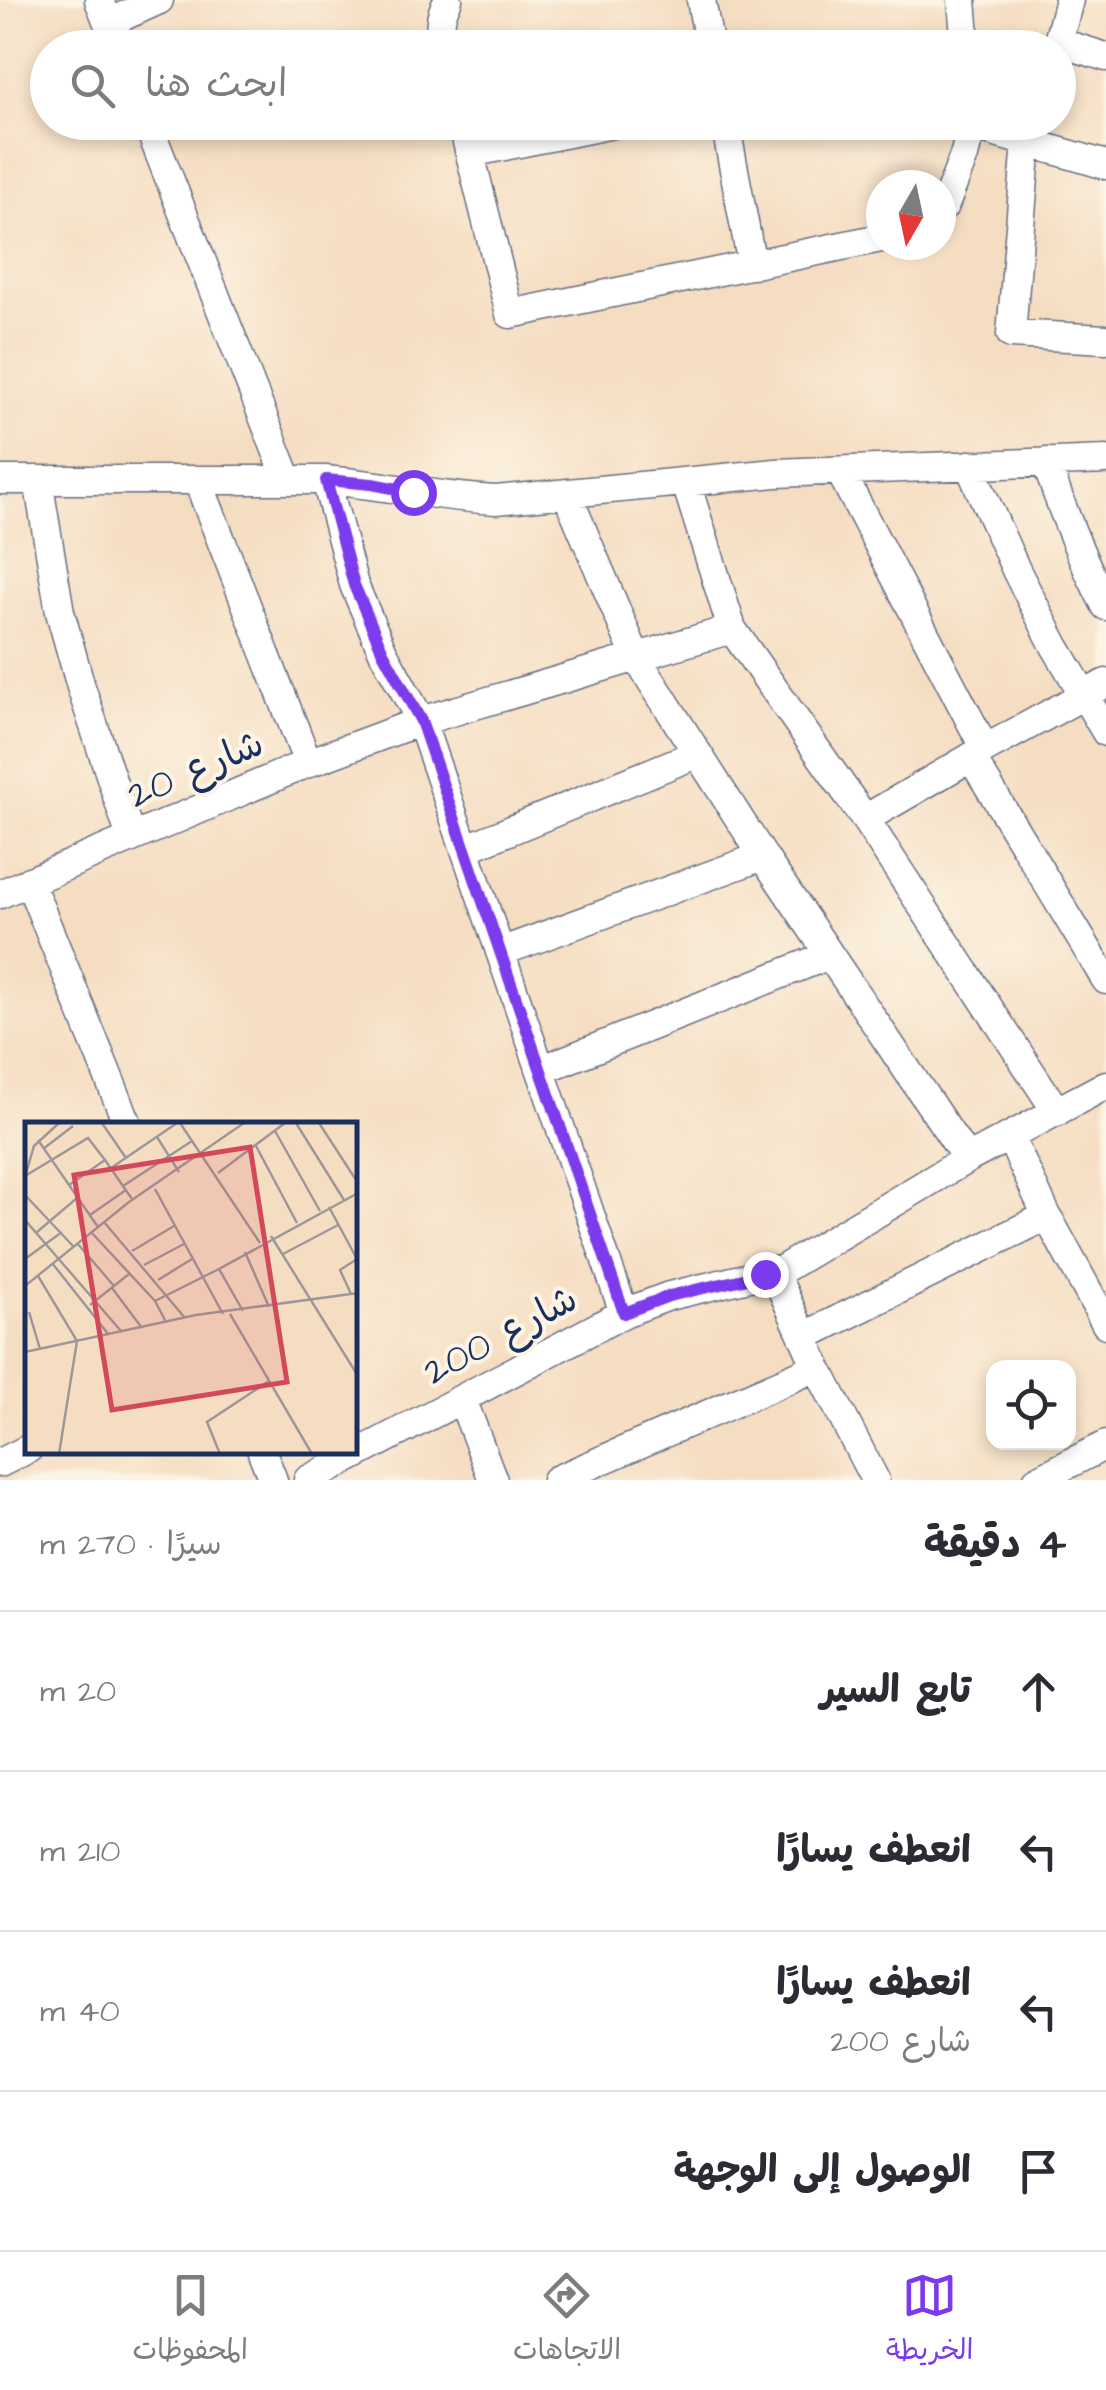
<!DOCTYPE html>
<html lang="ar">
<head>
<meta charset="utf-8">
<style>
	:root { --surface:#fff; --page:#f2f2f3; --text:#2b2b33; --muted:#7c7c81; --line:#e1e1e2; --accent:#7c3aed }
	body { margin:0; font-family:"Architects Daughter","Playpen Sans Arabic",sans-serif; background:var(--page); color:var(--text); direction:rtl }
	.controls { position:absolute; right:30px; bottom:30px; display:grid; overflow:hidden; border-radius:20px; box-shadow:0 5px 15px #0003 }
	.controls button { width:90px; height:90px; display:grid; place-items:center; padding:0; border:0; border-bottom:2px solid var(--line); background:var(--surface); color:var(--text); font:50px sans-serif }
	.compass { position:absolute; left:866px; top:170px; width:90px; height:90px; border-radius:50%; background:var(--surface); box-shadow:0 5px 15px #0003; rotate:189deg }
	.stop { position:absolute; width:30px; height:30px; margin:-22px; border:8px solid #7c3aed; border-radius:50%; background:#fff }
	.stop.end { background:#7c3aed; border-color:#fff; box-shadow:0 2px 10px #0008 }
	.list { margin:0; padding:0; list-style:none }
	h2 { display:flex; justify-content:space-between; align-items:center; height:130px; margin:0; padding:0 40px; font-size:42px }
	h2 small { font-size:32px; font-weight:400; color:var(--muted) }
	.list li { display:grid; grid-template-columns:65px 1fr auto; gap:30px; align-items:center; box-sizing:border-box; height:160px; padding:0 40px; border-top:2px solid var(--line) }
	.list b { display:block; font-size:38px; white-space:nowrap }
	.list p { margin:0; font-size:32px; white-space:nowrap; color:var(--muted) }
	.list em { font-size:32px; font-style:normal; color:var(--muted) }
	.icon { flex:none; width:55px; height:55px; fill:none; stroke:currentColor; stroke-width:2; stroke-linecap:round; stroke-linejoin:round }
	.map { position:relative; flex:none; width:1106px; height:1480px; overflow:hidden; direction:ltr }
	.search { position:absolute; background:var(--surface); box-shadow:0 5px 15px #0003; left:30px; right:30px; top:30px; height:110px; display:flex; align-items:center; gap:25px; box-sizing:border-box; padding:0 35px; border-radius:55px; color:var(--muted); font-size:38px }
	.sheet { height:770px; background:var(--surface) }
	nav { display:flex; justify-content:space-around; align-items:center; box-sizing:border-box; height:140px; border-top:2px solid var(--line); background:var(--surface); font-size:28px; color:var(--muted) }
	nav a { display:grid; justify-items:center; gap:5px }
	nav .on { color:var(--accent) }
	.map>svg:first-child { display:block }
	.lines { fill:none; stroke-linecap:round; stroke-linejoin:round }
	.minor-casing { stroke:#676c81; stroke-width:31 }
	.minor { stroke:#fff; stroke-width:28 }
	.route { stroke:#7c3aed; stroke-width:12 }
	.labels { text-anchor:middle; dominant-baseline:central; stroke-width:8; stroke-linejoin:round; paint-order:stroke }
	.street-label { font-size:38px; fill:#1b2f5e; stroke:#fcf5e5 }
	.inset-road { fill:none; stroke:#9e9799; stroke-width:2.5 }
	.view { fill:#d1495b; fill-opacity:0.15; stroke:#d1495b; stroke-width:5 }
	.inset-edge { fill:none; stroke:#1b2f5e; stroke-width:5 }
</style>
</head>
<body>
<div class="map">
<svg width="1106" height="1480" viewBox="0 0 1106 1480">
	<rect width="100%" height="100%" fill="#fcf5e5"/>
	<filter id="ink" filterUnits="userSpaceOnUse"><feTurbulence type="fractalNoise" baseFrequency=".01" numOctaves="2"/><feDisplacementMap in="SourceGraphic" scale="20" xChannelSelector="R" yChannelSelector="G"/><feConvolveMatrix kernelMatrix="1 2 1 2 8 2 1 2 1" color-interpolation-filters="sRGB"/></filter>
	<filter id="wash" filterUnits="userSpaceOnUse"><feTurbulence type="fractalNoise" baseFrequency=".0048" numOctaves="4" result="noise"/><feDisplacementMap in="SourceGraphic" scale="40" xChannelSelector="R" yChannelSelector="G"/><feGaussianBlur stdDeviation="2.25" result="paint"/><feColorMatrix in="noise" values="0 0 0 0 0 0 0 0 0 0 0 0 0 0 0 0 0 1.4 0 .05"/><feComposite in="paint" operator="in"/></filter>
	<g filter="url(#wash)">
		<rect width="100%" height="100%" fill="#f5ddc1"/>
	</g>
	<g filter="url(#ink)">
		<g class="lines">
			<g class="minor-casing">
				<path id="minor" d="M99 0 118 48
					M701 0 710 48
					M962 0 966 48
					M1069 0 1058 42 1106 57
					M108 23 159 0
					M443 48C439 30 439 16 448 0
					M147 122 288 480
					M462 122 510 314 881 238
					M725 122 752 265
					M972 126 1106 165
					M1027 142 1011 334 1106 339
					M470 153 623 122
					M941 209 945 205 964 156 973 122
					M1046 462C1063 512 1081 559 1106 606
					M969 465 1017 572 1055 646 1106 732
					M840 471 985 749
					M0 480H326C383 485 439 497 496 500L776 473 1106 460
					M38 480 60 612 81 687 131 838
					M326 480 354 585 383 652 421 721 624 1313
					M686 483 732 629 865 819 1057 1112
					M567 494 636 657 763 856 967 1159
					M971 757 1106 980
					M308 763 421 721 732 629
					M865 819 985 749 1106 683
					M465 849 696 754
					M29 881 128 1125
					M0 894 308 763 198 481
					M500 952 763 856
					M541 1070 829 955
					M1010 1137 1047 1216 1106 1324
					M774 1272 817 1367 875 1480
					M803 1337 1047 1216
					M462 1399 493 1480
					M262 1452 273 1480
					M0 1463 28 1449
					M308 1480 624 1313 669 1296 783 1269 967 1159 1106 1085
					M556 1480 817 1367
					M1037 1480 1106 1445"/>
			</g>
			<use href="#minor" class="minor"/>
		</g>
	</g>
	<g class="lines" filter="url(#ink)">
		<path class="route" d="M413 492 372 484 326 480 354 585 383 652 421 721 624 1313 669 1296 765 1274"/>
	</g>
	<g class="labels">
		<g class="street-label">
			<text transform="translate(196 770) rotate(-23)">شارع 20</text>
			<text transform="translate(501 1336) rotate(-28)">شارع 200</text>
		</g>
	</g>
	<g transform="translate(25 1122)">
		<rect width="332" height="332" fill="#f5ddc1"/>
		<path class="inset-road" d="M77 1 101 36M155 1 235 121M271 1 319 78M294 1 333 61M250 9 295 89M132 15 154 50M13 18 73 105M231 24 272 101M18 27 48 4M86 46 152 1M193 51 260 1M0 54 63 16 80 38M0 55 9 24 34 1M44 63 80 38 107 77M98 64 167 19M130 67 198 192M0 73 48 124M304 85 333 139M65 93 101 68M0 98 96 209M79 100 160 196M12 110 52 76M66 110 130 179 141 200M246 114 333 254M52 121 89 164M107 129 149 104M220 130 244 185M258 132 313 103M0 137 37 110M27 141 84 213M119 143 159 122M13 154 52 219 34 332M133 158 167 137M0 164 104 80 219 1M87 166 117 206M326 172 315 148 332 137M130 179 194 147M65 183 104 152M218 189 194 147 333 71M4 190 15 227M205 192 287 332M0 230 171 193 333 171M195 332 182 300 244 259"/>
		<path class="view" d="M225 25 262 260 87 288 49 53Z"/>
		<rect width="332" height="332" class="inset-edge"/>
	</g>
</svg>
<div class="controls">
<button><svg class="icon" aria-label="locate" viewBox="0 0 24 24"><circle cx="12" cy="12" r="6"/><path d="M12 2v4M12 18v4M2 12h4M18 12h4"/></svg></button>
</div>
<svg class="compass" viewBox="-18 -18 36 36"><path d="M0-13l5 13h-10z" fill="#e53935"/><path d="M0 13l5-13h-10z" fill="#7c7c81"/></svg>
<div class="stop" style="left:413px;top:492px"></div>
<div class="stop end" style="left:765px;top:1274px"></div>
<div class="search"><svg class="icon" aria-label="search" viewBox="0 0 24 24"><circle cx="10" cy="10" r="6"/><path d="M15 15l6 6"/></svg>ابحث هنا</div>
</div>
<section class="sheet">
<h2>4 دقيقة<small>سيرًا · 270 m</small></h2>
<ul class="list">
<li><svg class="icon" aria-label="ahead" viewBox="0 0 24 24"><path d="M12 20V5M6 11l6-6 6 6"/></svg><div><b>تابع السير</b></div><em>20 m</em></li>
<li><svg class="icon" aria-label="left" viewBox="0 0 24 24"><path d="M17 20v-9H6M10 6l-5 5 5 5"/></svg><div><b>انعطف يسارًا</b></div><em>210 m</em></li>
<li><svg class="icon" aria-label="left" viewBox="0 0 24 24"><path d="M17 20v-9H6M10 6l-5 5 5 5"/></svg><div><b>انعطف يسارًا</b><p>شارع 200</p></div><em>40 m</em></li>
<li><svg class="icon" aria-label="arrive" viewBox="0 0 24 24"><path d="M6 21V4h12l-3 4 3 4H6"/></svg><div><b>الوصول إلى الوجهة</b></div></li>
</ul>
</section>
<nav>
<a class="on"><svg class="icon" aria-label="map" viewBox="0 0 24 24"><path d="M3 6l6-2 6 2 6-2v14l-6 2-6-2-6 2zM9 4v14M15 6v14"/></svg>الخريطة</a>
<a><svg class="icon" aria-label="directions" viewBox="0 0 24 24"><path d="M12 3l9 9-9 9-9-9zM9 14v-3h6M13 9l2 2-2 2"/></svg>الاتجاهات</a>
<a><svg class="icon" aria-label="saved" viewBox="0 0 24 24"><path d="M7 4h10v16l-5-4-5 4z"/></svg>المحفوظات</a>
</nav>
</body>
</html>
